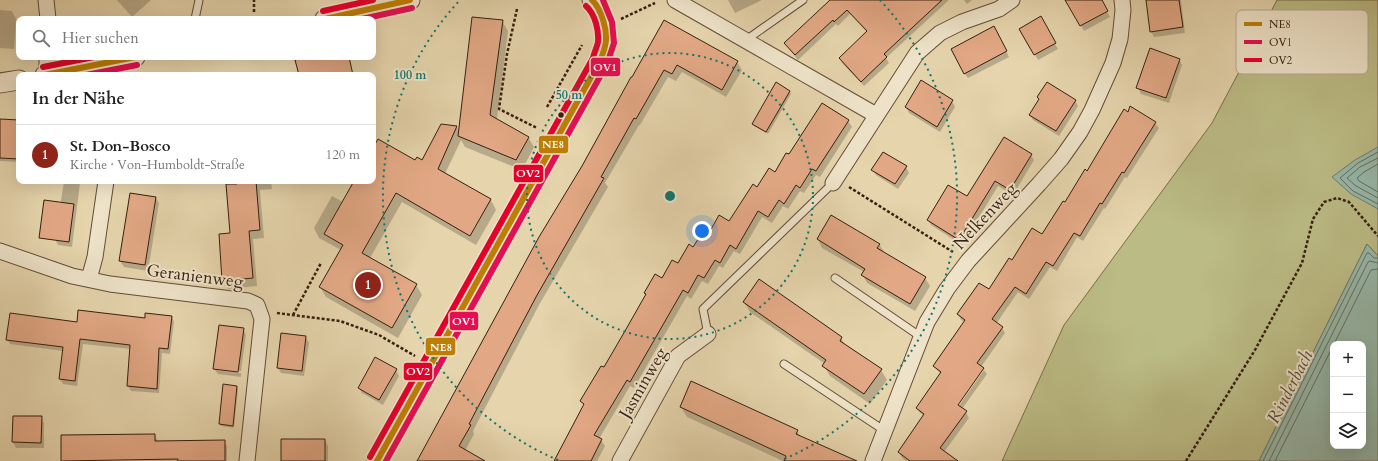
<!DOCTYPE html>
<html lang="de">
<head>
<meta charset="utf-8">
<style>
	:root { --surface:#fff; --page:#f6f6f6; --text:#202124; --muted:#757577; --line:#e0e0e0; --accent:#8f2418 }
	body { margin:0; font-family:Cardo,serif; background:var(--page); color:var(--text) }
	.controls { position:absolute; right:12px; bottom:12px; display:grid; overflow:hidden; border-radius:8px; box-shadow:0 4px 16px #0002 }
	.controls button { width:36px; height:36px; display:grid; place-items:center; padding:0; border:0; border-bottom:1px solid var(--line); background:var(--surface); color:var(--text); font:20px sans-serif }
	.you { position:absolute; left:702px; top:231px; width:14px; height:14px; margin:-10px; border:3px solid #fff; border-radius:50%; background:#1a73e8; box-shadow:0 0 0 6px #1a73e833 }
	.badge { display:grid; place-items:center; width:26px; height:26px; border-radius:50%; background:var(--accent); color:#fff; font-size:13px; font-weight:700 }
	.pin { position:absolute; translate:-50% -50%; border:2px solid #fff; box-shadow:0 1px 4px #0006 }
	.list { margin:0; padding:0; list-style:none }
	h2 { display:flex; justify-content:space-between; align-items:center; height:52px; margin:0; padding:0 16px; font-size:17px }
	h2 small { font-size:13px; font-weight:400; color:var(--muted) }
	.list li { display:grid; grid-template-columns:26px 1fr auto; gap:12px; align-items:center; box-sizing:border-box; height:60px; padding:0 16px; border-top:1px solid var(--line) }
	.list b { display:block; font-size:15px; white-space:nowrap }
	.list p { margin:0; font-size:13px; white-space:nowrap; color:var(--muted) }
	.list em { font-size:13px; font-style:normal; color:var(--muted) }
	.icon { flex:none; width:22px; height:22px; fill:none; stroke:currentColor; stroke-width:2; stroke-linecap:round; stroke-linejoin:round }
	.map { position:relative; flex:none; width:1378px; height:461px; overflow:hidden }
	.search { position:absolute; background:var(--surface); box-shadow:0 4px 16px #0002; left:16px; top:16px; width:360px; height:44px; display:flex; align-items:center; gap:10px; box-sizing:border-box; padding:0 14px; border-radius:8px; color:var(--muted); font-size:15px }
	.panel { position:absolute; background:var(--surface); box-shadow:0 4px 16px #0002; left:16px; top:72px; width:360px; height:112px; border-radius:8px }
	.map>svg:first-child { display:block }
	.green { fill:#bbbb85; stroke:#786d4a }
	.water { fill:#96b8aa; stroke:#707b6c; fill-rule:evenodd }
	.shadow { fill:#0003 }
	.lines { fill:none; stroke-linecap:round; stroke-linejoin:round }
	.shore { stroke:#666c5c; stroke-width:1 }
	.building { fill:#e2a885; stroke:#361f0f }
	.service-casing { stroke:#624c36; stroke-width:9 }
	.minor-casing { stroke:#624c36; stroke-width:17 }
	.tertiary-casing { stroke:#624c36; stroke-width:21 }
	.path { stroke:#361f0f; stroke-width:2.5; stroke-dasharray:3 2; stroke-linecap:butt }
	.service { stroke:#eee3c9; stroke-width:7 }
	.minor { stroke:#eee3c9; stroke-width:15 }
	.tertiary { stroke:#eee3c9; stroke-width:19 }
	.bus-1-casing { stroke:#eee3c9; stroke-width:9 }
	.bus-2-casing { stroke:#eee3c9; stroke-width:9 }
	.bus-3-casing { stroke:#eee3c9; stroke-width:9 }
	.bus-1 { stroke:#bd7e04; stroke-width:6 }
	.bus-2 { stroke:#e50e51; stroke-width:6 }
	.bus-3 { stroke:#e4002b; stroke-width:6 }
	.ring { fill:none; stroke:#0f766e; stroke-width:2; stroke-dasharray:2 4 }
	.bus-dot { fill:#361f0f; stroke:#eee3c9; stroke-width:1.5 }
	.labels { text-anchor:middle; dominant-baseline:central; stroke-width:4; stroke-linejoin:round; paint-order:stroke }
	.street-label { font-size:17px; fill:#361f0f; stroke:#eee3c9 }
	.water-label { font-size:18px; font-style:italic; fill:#534d3e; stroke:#eee3c9 }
	.key { fill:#eee3c9; stroke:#b7a891; stroke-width:1 }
	.key-label { font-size:11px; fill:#361f0f }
	.centre { fill:#0f766e; stroke:#eee3c9; stroke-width:2 }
	.ring-label { font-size:12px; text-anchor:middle; font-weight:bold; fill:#0f766e; stroke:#eee3c9; stroke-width:4; stroke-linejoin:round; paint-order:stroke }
	.line-badge { stroke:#eee3c9; stroke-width:1.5 }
	.badge-label { font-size:11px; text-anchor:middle; font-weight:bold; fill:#fff }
</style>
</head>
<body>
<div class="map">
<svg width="1378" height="461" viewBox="0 0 1378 461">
	<rect width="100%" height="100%" fill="#e5d4ac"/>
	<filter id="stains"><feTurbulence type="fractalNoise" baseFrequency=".005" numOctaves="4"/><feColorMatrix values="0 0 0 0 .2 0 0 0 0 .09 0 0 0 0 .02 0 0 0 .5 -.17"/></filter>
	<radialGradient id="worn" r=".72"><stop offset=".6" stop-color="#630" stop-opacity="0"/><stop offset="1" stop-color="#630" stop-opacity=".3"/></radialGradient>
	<path class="green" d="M1277 0H1378V256L1367 244 1259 461H1002L1064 325 1212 123Z"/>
	<path class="water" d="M1378 147V209L1351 194 1332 177 1355 160Z
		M1367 244 1378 256V461H1259ZM1333 344H1363V446H1333Z"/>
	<path class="shadow" d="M117 0H151L132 17Z
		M728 0H762L735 13Z
		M834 0H949L886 58 889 63 864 86 842 63 840 58 867 32 850 14 838 26 836 24 798 60 785 44Z
		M964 0H972L967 4Z
		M1067 0H1101L1110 17 1084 31Z
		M1147 0H1181L1185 33 1154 37 1151 31Z
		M0 10 12 11 16 19 14 49 0 48Z
		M1041 18 1058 49 1038 60 1021 29Z
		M502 21 508 31 497 119 528 137 534 147 522 170 465 147 461 140 445 174 491 200 496 210 476 245 402 202 370 258 416 285 422 295 398 338 326 297 320 287 341 250 319 238 314 228 332 196 343 202 355 181H373V150L415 162 422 161 457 127 459 131Z
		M665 21 737 62 742 70 726 97 682 72 676 81 668 77 640 125H639L605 183 608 187 539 305 473 431 474 434 465 451 483 461H418Z
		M997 33 1009 57 968 78 964 73Z
		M1179 59 1182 65 1169 103 1141 94 1138 88Z
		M270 73 271 75H246Z
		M776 84 790 92 791 94 768 134 754 126 753 124Z
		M1075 100 1078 106 1059 136 1033 120 1030 115Z
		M952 101 955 107 940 132 909 113 906 107Z
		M1129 113 1155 123 1159 128 1127 178 1125 177 1105 209 1104 208 1083 241 1077 237 1057 271 1050 267 1029 299 1018 292 996 324 1002 328 1005 333 981 367 984 370H982L954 409 956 410 984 370 987 374 962 409 966 412 969 418 944 452 951 461H906L902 458 899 452 924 416 920 413 917 408 941 374 938 371 934 366 965 322 961 320 958 314 990 291 1012 261 1042 236Z
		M0 120 19 121V162L0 161Z
		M848 121 852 127 820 177 816 175 804 193 800 191 788 209 783 206 772 223 762 217 740 254 734 251 723 268 719 266 708 284 702 281 691 299 687 296 634 388 630 386 599 439 601 440 605 446 597 461H556L584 406 581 401 662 279 709 234 730 223 757 188 775 173 789 155Z
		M1031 155 1034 160 1013 195 998 186 962 245 931 225 928 220 968 198Z
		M906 167 909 173 898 189 876 175 873 170Z
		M64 181H79L80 183 72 247 58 245 55 239Z
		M238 181H271L272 189 260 190 264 238 253 239 257 286 228 289 223 281Z
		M131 194 156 198 159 203 148 271 124 267 120 261Z
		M832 216 879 244 884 252 925 278 930 286 915 311 867 283 863 275 864 272 822 248 818 239Z
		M744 302 841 338 846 346 881 370 887 380 870 404 830 376 824 366 825 364 750 312Z
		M172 317 174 322 170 354 162 353 159 393 131 391 128 386 131 349 83 344 77 386 63 384 60 379 63 351 10 344 7 339 78 323Z
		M243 329 246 335 241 371 217 368V370L241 373V377L218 374 214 369Z
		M306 337 309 343 304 376 281 373 278 368Z
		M396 370 399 376 383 405 362 393 359 388Z
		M237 386 238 389 234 428 221 426 220 424Z
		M681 407 797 431 801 437 849 461H783L687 417Z
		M14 417H41L44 423V448H16L13 442Z
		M155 435 158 442 224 441 227 446V461L62 460Z
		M325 440 328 446V461H282Z"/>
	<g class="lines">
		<path class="shore" d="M1378 152 1358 163 1340 178 1353 191 1378 204
			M1378 158 1360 167 1347 178 1356 186 1378 198
			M1378 164 1364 172 1357 178 1359 181 1378 192
			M1334 344 1371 270 1378 269
			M1263 461 1367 253H1369L1374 258H1378
			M1269 461 1368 262 1370 261 1378 263
			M1275 461 1333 346"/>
	</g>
	<path class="building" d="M830 0H942L884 54 887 57 861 82 839 58 867 31 847 10 834 22 833 20 795 55 784 43Z
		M1065 0H1102L1108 11 1080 26Z
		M1146 0H1179L1183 27 1150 32Z
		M1041 16 1056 43 1034 55 1019 29Z
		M472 17 503 20 490 115 529 137 516 160 458 136Z
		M664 20 738 61 722 90 677 65 672 74 664 70 636 119 634 118 601 177 604 178 536 297 469 424 471 425 459 446 485 461H417L539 237 582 166 631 77H632Z
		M994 26 1007 51 964 74 951 49Z
		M1150 48 1180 59 1166 98 1136 88Z
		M308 57H349L353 75H299L295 60Z
		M921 80 953 100 937 127 905 107Z
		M776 82 790 91 766 132 752 124Z
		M1047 82 1076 100 1056 131 1029 115 1039 99 1037 97Z
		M822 103 849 120 816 171 812 169 800 188 796 185 784 204 779 200 768 217 758 211 736 249 730 245 720 263 715 260 704 278 698 275 688 293 683 290 630 382 627 380 594 435 602 439 591 461H554L584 404 580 401 601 366 604 367 625 331 646 294 644 293 655 274 662 278 672 260 678 263 689 244 693 247 704 230 709 233 719 215 729 221 753 184 757 187 769 168 775 172 786 153 789 154Z
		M1130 106 1156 122 1124 173 1122 172 1102 204 1100 203 1080 236 1074 233 1053 266 1046 262 1026 294 1015 287 992 319 1003 327 977 363 984 368 958 405 967 411 940 448 958 461H910L898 452 924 414 916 408 941 372 933 366 965 320 957 314 979 283 989 289 1009 258 1012 260 1032 228 1042 234 1063 201 1065 202 1085 169 1087 171 1124 109 1128 112Z
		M0 119 19 120V159L0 158Z
		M441 124 457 126 438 169 491 199 470 236 396 193 362 253 417 284 392 328 319 287 343 245 324 234 354 181H373V148L378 139 415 160 417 157 422 160Z
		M1004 137 1032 154 1010 190 995 181 959 240 927 220 948 185 967 196Z
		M883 152 907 166 895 184 871 170Z
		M237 181H256L260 230 249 231 253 278 222 281 219 234 230 233 226 184H237Z
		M130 193 156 197 145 265 119 261Z
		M44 200 74 204 69 242 39 238Z
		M831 215 880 244 877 248 926 277 910 304 861 275 865 269 817 239Z
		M759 279 842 337 840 341 882 369 864 394 822 366 826 360 743 302Z
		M78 310 145 318V313L172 316 168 349 159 348 157 389 127 386 130 345 80 339 75 381 59 379 63 347 6 340 10 313 77 322Z
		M219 325 244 328 238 372 213 369Z
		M281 333 306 336 302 371 277 368Z
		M375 357 397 369 379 400 358 388Z
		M691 381 798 430 796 434 857 461H784L786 456 680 407Z
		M223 384 237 386 233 426 219 424Z
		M13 416H42L41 443 12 442Z
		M155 434V441L225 440V461H178V459L61 461V435Z
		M281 439H325V461H281Z"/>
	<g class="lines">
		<g class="service-casing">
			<path id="service" d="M195 19 199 0
				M746 40 803 0
				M835 278 921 337
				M708 334 703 309 833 183
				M784 364 885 431"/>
		</g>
		<g class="minor-casing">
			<path id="minor" d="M46 0 48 19
				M675 0 876 115
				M111 62 112 75
				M47 75V57
				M833 183 917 53 940 33 962 22 999 9 1012 0
				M0 251 72 276 110 284 248 301 257 305 262 319 247 461
				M89 279 95 257 106 181
				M620 461 678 356 708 334
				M873 461 927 322 947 289 968 261 1039 184 1061 159 1080 132 1092 110 1113 63 1120 39 1123 10 1122 0"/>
		</g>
		<g class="tertiary-casing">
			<path id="tertiary" d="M325 19 410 0
				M45 75 135 57
				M0 83 19 80
				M377 461 600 61 606 44 604 24 598 6 592 0"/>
		</g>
		<path class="path" d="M517 9 507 54 499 109 537 128
			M254 12V0
			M621 19 655 3
			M547 107 582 45
			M849 187 953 252
			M277 313 340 321 379 335 415 356
			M293 315 321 263
			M1186 461 1255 350 1302 263 1313 219 1324 202 1337 198 1349 202 1378 236"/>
		<use href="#service" class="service"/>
		<use href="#minor" class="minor"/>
		<use href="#tertiary" class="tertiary"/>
		<g class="bus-1-casing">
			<path id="bus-1" d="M325 19 410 0
				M45 75 135 57
				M377 461 600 61C602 56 604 51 605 46 609 32 601 9 592 0"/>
		</g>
		<g class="bus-2-casing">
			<path id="bus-2" d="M362 19 412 8
				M86 75 137 65
				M386 461 607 64 614 43 612 22 603 0"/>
		</g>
		<g class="bus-3-casing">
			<path id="bus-3" d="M323 11 373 0
				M43 67 94 57
				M370 457 593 58C594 53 597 47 598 42 599 30 595 14 586 6"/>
		</g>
		<use href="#bus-1" class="bus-1"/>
		<use href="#bus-2" class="bus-2"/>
		<use href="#bus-3" class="bus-3"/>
	</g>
	<g class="ring">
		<circle cx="670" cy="196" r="143"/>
		<path d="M558 460A287 287 0 0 1 460 0M880 0A287 287 0 0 1 782 460"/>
	</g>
	<circle class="bus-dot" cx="561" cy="115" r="3.5"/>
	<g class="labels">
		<g class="street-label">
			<text transform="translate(985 216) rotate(-47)">Nelkenweg</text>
			<text transform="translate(195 276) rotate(7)">Geranienweg</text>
			<text transform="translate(643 383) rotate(-60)">Jasminweg</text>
		</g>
		<g class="water-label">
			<text transform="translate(1290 387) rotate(-63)">Rinderbach</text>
		</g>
	</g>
	<rect x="1236" y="10" width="132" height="64" rx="6" class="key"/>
	<rect x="1244" y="22" width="18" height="4" fill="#bd7e04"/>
	<rect x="1244" y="40" width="18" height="4" fill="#e50e51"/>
	<rect x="1244" y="58" width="18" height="4" fill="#e4002b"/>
	<g class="key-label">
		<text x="1269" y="28">NE8</text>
		<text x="1269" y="46">OV1</text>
		<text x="1269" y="64">OV2</text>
	</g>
	<circle cx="670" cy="196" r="6" class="centre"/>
	<g class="ring-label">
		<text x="410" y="79">100 m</text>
		<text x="569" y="99">50 m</text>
	</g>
	<g class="line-badge">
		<rect x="590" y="57" width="31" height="20" rx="4" fill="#e50e51"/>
		<rect x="538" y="135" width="31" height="19" rx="4" fill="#bd7e04"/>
		<rect x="513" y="164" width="31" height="19" rx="4" fill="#e4002b"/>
		<rect x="449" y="311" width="30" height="20" rx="4" fill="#e50e51"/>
		<rect x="425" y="337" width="31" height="19" rx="4" fill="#bd7e04"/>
		<rect x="403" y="362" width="30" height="19" rx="4" fill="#e4002b"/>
	</g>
	<g class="badge-label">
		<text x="605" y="71">OV1</text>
		<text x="553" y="148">NE8</text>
		<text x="528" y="177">OV2</text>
		<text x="464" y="325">OV1</text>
		<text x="441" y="351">NE8</text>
		<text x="418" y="375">OV2</text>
	</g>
	<rect width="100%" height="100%" filter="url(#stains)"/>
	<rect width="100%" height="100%" fill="url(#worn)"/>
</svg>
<div class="controls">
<button>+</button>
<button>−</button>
<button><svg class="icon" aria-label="layers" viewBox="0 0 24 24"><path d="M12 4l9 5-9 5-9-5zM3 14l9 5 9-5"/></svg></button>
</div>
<div class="you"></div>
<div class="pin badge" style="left:368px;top:285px">1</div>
<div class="search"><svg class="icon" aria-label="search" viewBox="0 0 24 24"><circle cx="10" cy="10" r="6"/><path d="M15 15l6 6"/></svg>Hier suchen</div>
<section class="panel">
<h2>In der Nähe<small></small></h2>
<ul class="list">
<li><span class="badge">1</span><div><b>St. Don-Bosco</b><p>Kirche · Von-Humboldt-Straße</p></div><em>120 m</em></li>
</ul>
</section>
</div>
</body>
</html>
